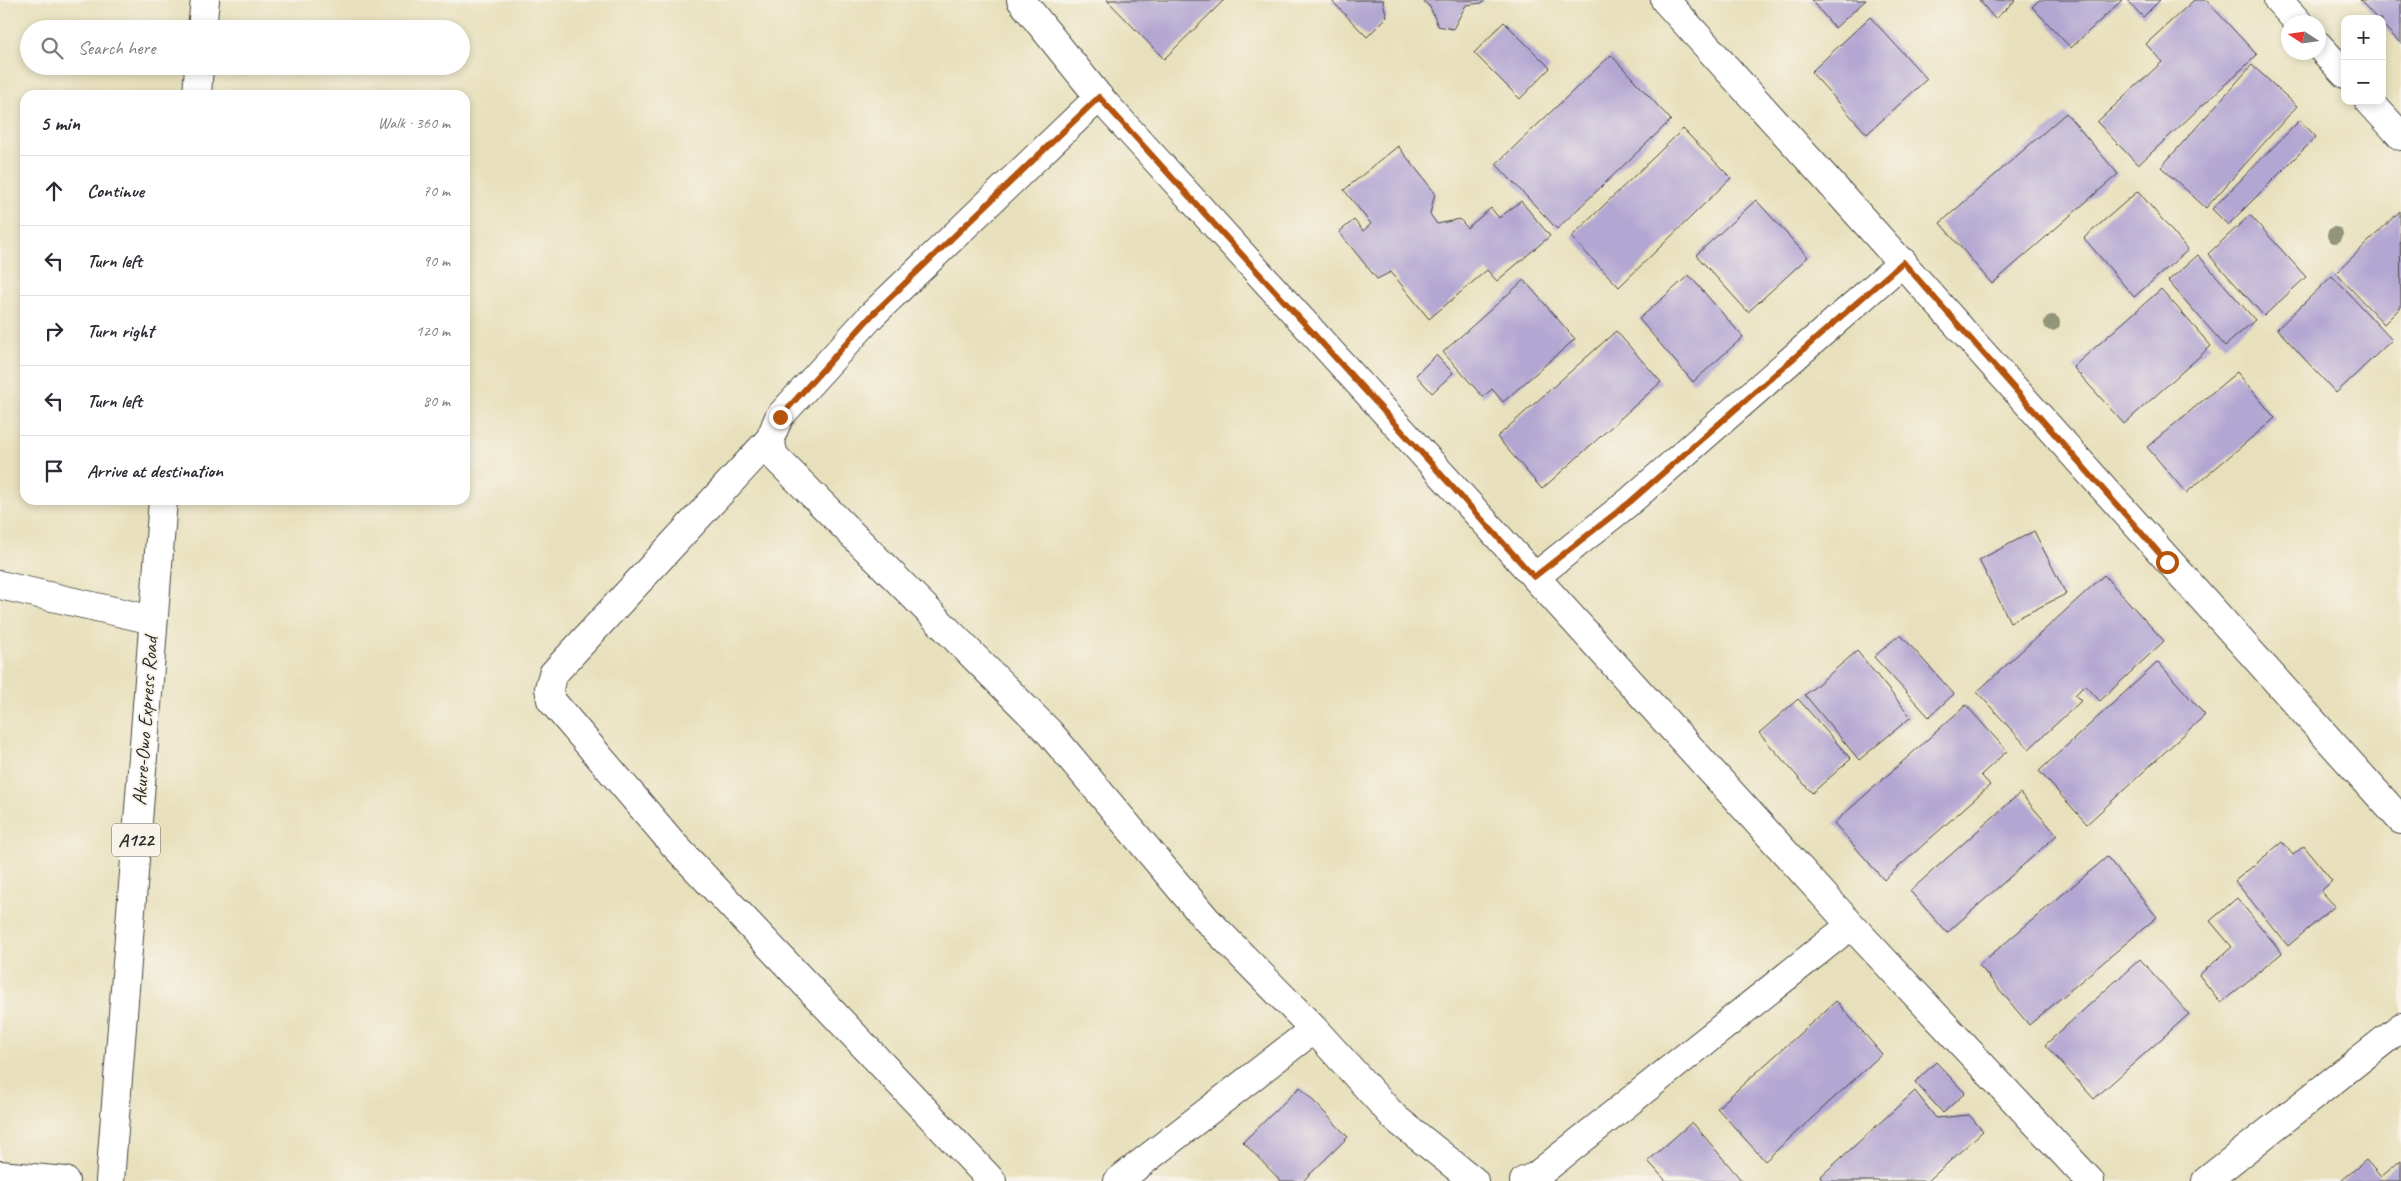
<!DOCTYPE html>
<html lang="en">
<head>
<meta charset="utf-8">
<style>
	:root { --surface:#fff; --page:#f2f2f3; --text:#2b2b33; --muted:#7c7c81; --line:#e1e1e2 }
	body { margin:0; font-family:Caveat,sans-serif; background:var(--page); color:var(--text) }
	.controls { position:absolute; right:15px; top:15px; display:grid; overflow:hidden; border-radius:10px; box-shadow:0 2px 8px #0003 }
	.controls button { width:45px; height:45px; display:grid; place-items:center; padding:0; border:0; border-bottom:1px solid var(--line); background:var(--surface); color:var(--text); font:25px sans-serif }
	.compass { position:absolute; left:2281px; top:15px; width:45px; height:45px; border-radius:50%; background:var(--surface); box-shadow:0 2px 8px #0003; rotate:282deg }
	.stop { position:absolute; width:15px; height:15px; margin:-11px; border:4px solid #b45309; border-radius:50%; background:#fff }
	.stop.end { background:#b45309; border-color:#fff; box-shadow:0 1px 5px #0008 }
	.list { margin:0; padding:0; list-style:none }
	h2 { display:flex; justify-content:space-between; align-items:center; height:65px; margin:0; padding:0 20px; font-size:21px }
	h2 small { font-size:16px; font-weight:400; color:var(--muted) }
	.list li { display:grid; grid-template-columns:32px 1fr auto; gap:15px; align-items:center; box-sizing:border-box; height:70px; padding:0 20px; border-top:1px solid var(--line) }
	.list b { display:block; font-size:19px; white-space:nowrap }
	.list em { font-size:16px; font-style:normal; color:var(--muted) }
	.icon { flex:none; width:28px; height:28px; fill:none; stroke:currentColor; stroke-width:2; stroke-linecap:round; stroke-linejoin:round }
	.map { position:relative; flex:none; width:2401px; height:1181px; overflow:hidden }
	.search { position:absolute; background:var(--surface); box-shadow:0 2px 8px #0003; left:20px; top:20px; width:450px; height:55px; display:flex; align-items:center; gap:12px; box-sizing:border-box; padding:0 18px; border-radius:28px; color:var(--muted); font-size:19px }
	.panel { position:absolute; background:var(--surface); box-shadow:0 2px 8px #0003; left:20px; top:90px; width:450px; height:415px; border-radius:15px }
	.map>svg:first-child { display:block }
	.building { fill:#b2a6d2 }
	.lines { fill:none; stroke-linecap:round; stroke-linejoin:round }
	.minor-casing { stroke:#474641; stroke-width:30 }
	.trunk-casing { stroke:#474641; stroke-width:30 }
	.minor { stroke:#fff; stroke-width:28 }
	.trunk { stroke:#fff; stroke-width:28 }
	.tree { fill:#929579 }
	.route { stroke:#b45309; stroke-width:6 }
	.labels { text-anchor:middle; dominant-baseline:central; stroke-width:4; stroke-linejoin:round; paint-order:stroke }
	.shield { fill:#f7f3e8; stroke:#686764; stroke-width:1 }
	.shield-label { font-size:19px; font-weight:bold; fill:#2b2b2b }
	.street-label { font-size:20px; fill:#2b2b2b; stroke:#f7f3e8 }
</style>
</head>
<body>
<div class="map">
<svg width="2401" height="1181" viewBox="0 0 2401 1181">
	<rect width="100%" height="100%" fill="#f7f3e8"/>
	<filter id="ink" filterUnits="userSpaceOnUse"><feTurbulence type="fractalNoise" baseFrequency=".02" numOctaves="2"/><feDisplacementMap in="SourceGraphic" scale="10" xChannelSelector="R" yChannelSelector="G"/><feConvolveMatrix kernelMatrix="1 2 1 2 8 2 1 2 1" color-interpolation-filters="sRGB"/></filter>
	<filter id="wash" filterUnits="userSpaceOnUse"><feTurbulence type="fractalNoise" baseFrequency=".0096" numOctaves="4" result="noise"/><feDisplacementMap in="SourceGraphic" scale="20" xChannelSelector="R" yChannelSelector="G"/><feGaussianBlur stdDeviation="1.12" result="paint"/><feColorMatrix in="noise" values="0 0 0 0 0 0 0 0 0 0 0 0 0 0 0 0 0 1.4 0 .05"/><feComposite in="paint" operator="in"/></filter>
	<g filter="url(#wash)">
		<rect width="100%" height="100%" fill="#e8e0bc"/>
		<g id="blocks">
			<path class="building" d="M1107 0H1224L1164 59Z
				M1331 0H1384L1383 2 1387 17 1367 37Z
				M1422 0H1485L1482 3 1466 5 1453 29 1438 26 1430 7Z
				M1811 0H1866L1835 28Z
				M1979 0H2016L1995 19Z
				M2039 0H2122L2071 48 2032 7Z
				M2127 0H2160L2143 17Z
				M2194 0H2206L2257 55 2138 165 2097 122 2162 62 2146 44Z
				M2360 0H2401V44L2382 24V19H2377Z
				M1870 17 1927 79 1867 134 1811 72Z
				M1504 22 1550 68 1520 99 1474 53Z
				M1611 55 1671 120 1557 229 1496 164Z
				M2252 65 2297 106 2206 208 2161 167Z
				M2066 113 2118 174 1992 284 1940 223Z
				M2300 120 2316 137 2228 225 2212 209Z
				M1683 129 1731 178 1619 287 1571 237Z
				M1398 146 1435 193 1430 214 1437 224 1460 219 1467 228 1491 208 1499 218 1521 201 1550 236 1497 281 1487 270 1429 319 1391 272 1377 279 1339 232 1354 220 1363 231 1371 224 1344 190Z
				M2138 191 2188 250 2134 297 2084 238Z
				M1756 200 1808 257 1748 312 1696 255Z
				M2400 211 2401 307 2384 324 2336 273Z
				M2250 215 2306 277 2264 316 2208 254Z
				M2198 255 2255 320 2225 346 2168 281Z
				M1689 275 1743 337 1693 382 1639 319Z
				M2332 276 2392 340 2336 393 2277 329Z
				M1524 280 1575 339 1503 402 1492 389 1483 397 1443 352Z
				M2161 289 2211 346 2124 424 2073 367Z
				M1616 331 1661 382 1542 489 1497 437Z
				M1436 355 1453 373 1432 393 1416 375Z
				M2237 372 2275 418 2186 493 2147 447Z
				M2034 531 2066 594 2010 622 1979 560Z
				M2104 575 2164 641 2100 701 2085 685 2075 695 2081 701 2029 749 1977 692Z
				M1900 634 1954 694 1929 717 1874 657Z
				M1857 651 1911 717 1859 760 1805 695Z
				M2158 662 2205 715 2087 824 2039 771Z
				M1798 699 1851 759 1812 793 1759 733Z
				M1966 705 2007 751 1981 775 1990 785 1884 880 1834 823Z
				M2020 793 2057 835 1947 933 1910 891Z
				M2282 842 2293 855 2304 846 2332 881 2321 891 2335 906 2288 946 2235 881Z
				M2107 857 2157 917 2029 1025 1979 965Z
				M2237 898 2282 953 2221 1003 2199 975 2232 947 2210 921Z
				M2140 959 2189 1014 2094 1099 2045 1045Z
				M1836 1001 1882 1054 1765 1161 1717 1108Z
				M1936 1062 1965 1093 1943 1113 1915 1082Z
				M1300 1087 1348 1137 1303 1181H1281L1243 1142Z
				M1915 1091 1936 1118 1969 1115 1983 1131 1928 1181H1824L1820 1177Z
				M1692 1122 1742 1181H1666L1648 1161Z
				M2366 1160 2381 1177 2401 1160V1181H2341Z"/>
		</g>
	</g>
	<g filter="url(#ink)">
		<use href="#blocks" fill-opacity="0" stroke="#474641" stroke-width="1"/>
		<g class="lines">
			<g class="minor-casing">
				<path id="minor" d="M1021 0 1099 97 1851 925 2090 1181
					M1665 0C1912 272 2155 548 2401 820
					M2278 0 2298 22
					M2318 45 2345 74
					M2369 101 2401 136
					M770 439 774 456 1049 732 1206 919 1314 1029 1395 1118 1474 1181
					M1535 577 1629 502 1903 262
					M0 585 153 620
					M0 1175 65 1181
					M992 1181 675 846 551 700 549 688 553 674 770 439 779 417 872 315 1099 97
					M1118 1181 1314 1029
					M1524 1181 1536 1176 1851 925
					M2206 1181 2401 1027"/>
			</g>
			<g class="trunk-casing">
				<path id="trunk" d="M202 29 205 0
					M197 95 199 66
					M110 1181 163 500"/>
			</g>
			<use href="#minor" class="minor"/>
			<use href="#trunk" class="trunk"/>
		</g>
		<g class="tree">
			<circle cx="2335" cy="235" r="8"/>
			<circle cx="2052" cy="323" r="8"/>
		</g>
	</g>
	<g class="lines" filter="url(#ink)">
		<path class="route" d="M780 417 872 315 1099 97 1534 577 1630 502 1903 262 2167 562"/>
	</g>
	<g class="labels">
		<rect class="shield" x="112" y="823.5" width="48" height="33" rx="4"/>
		<g class="shield-label">
			<text x="136" y="840">A122</text>
		</g>
		<g class="street-label">
			<text transform="translate(145 721) rotate(-86)">Akure-Owo Express Road</text>
		</g>
	</g>
</svg>
<div class="controls">
<button>+</button>
<button>−</button>
</div>
<svg class="compass" viewBox="-18 -18 36 36"><path d="M0-13l5 13h-10z" fill="#e53935"/><path d="M0 13l5-13h-10z" fill="#7c7c81"/></svg>
<div class="stop" style="left:2167px;top:562px"></div>
<div class="stop end" style="left:780px;top:417px"></div>
<div class="search"><svg class="icon" aria-label="search" viewBox="0 0 24 24"><circle cx="10" cy="10" r="6"/><path d="M15 15l6 6"/></svg>Search here</div>
<section class="panel">
<h2>5 min<small>Walk · 360 m</small></h2>
<ul class="list">
<li><svg class="icon" aria-label="ahead" viewBox="0 0 24 24"><path d="M12 20V5M6 11l6-6 6 6"/></svg><div><b>Continue</b></div><em>70 m</em></li>
<li><svg class="icon" aria-label="left" viewBox="0 0 24 24"><path d="M17 20v-9H6M10 6l-5 5 5 5"/></svg><div><b>Turn left</b></div><em>90 m</em></li>
<li><svg class="icon" aria-label="right" viewBox="0 0 24 24"><path d="M7 20v-9h11M14 6l5 5-5 5"/></svg><div><b>Turn right</b></div><em>120 m</em></li>
<li><svg class="icon" aria-label="left" viewBox="0 0 24 24"><path d="M17 20v-9H6M10 6l-5 5 5 5"/></svg><div><b>Turn left</b></div><em>80 m</em></li>
<li><svg class="icon" aria-label="arrive" viewBox="0 0 24 24"><path d="M6 21V4h12l-3 4 3 4H6"/></svg><div><b>Arrive at destination</b></div></li>
</ul>
</section>
</div>
</body>
</html>
